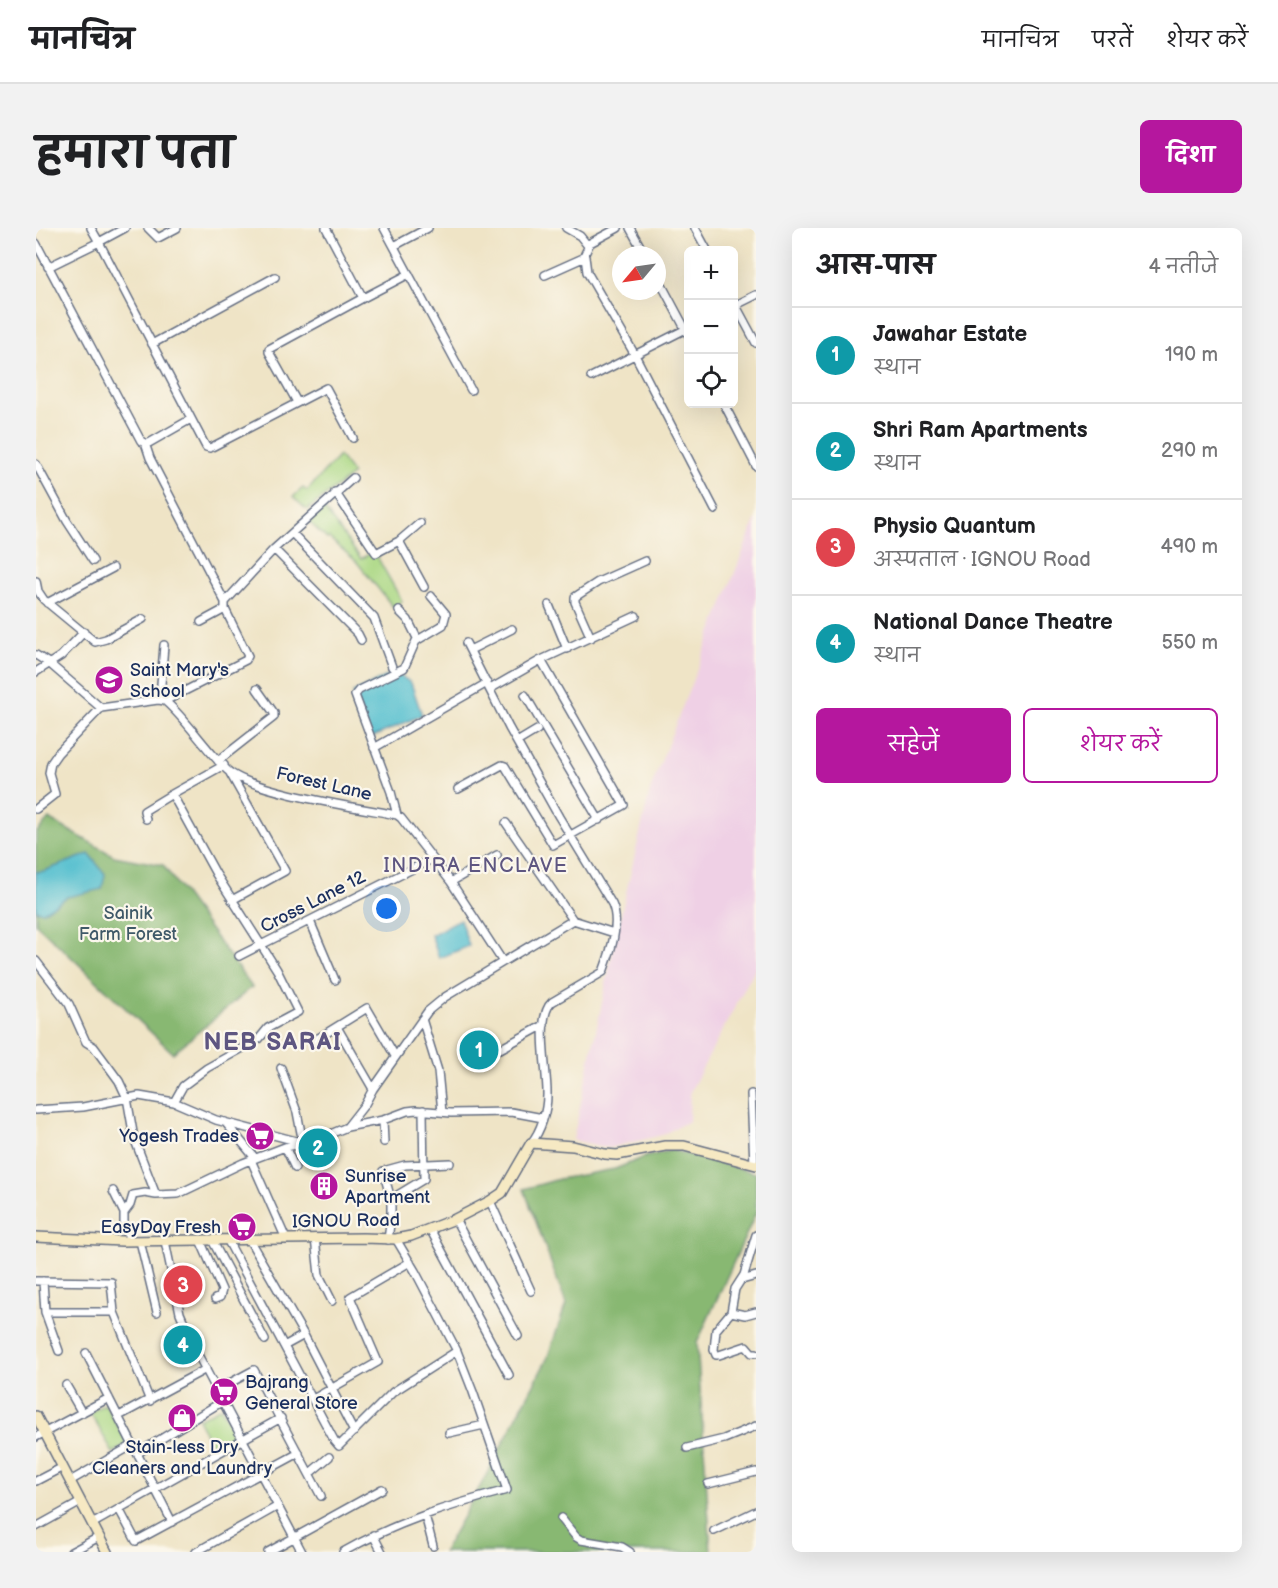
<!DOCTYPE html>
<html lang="hi">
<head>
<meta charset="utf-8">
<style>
	:root { --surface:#fff; --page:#f2f2f2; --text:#202124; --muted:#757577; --line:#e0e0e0; --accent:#b5179e }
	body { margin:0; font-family:"Balsamiq Sans","Playpen Sans Deva",sans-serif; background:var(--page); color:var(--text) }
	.controls { position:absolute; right:18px; top:18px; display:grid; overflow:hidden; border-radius:9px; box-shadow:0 6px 24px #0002 }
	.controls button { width:54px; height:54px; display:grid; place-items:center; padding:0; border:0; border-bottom:2px solid var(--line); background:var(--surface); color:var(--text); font:30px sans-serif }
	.compass { position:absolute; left:576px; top:18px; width:54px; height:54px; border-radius:50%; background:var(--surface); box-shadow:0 6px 24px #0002; rotate:241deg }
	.you { position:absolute; left:351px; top:681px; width:21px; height:21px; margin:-15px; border:4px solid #fff; border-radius:50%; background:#1a73e8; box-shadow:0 0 0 9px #1a73e833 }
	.badge { display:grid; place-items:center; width:39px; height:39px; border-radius:50%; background:var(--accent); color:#fff; font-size:20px; font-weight:700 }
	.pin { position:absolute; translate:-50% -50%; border:3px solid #fff; box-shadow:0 2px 6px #0006 }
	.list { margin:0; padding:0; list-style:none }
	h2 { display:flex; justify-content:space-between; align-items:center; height:78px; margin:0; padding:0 24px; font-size:26px }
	h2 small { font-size:20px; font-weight:400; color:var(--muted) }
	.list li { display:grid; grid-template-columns:39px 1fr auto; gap:18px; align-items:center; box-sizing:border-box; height:96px; padding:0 24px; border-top:2px solid var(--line) }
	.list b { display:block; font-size:22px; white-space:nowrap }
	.list p { margin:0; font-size:20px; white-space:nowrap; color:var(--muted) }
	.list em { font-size:20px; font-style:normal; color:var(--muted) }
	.actions { display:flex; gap:12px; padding:18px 24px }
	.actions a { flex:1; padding:14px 0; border:2px solid var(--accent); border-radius:9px; text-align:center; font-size:21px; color:var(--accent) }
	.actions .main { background:var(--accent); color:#fff }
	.icon { flex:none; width:33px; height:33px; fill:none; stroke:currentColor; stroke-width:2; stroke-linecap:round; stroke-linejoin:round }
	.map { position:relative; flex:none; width:720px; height:1324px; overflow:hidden; border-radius:9px }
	header { display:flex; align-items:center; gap:36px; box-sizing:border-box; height:84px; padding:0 30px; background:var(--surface); border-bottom:2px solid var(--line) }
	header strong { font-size:28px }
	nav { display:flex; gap:33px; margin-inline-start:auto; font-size:21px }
	.intro { display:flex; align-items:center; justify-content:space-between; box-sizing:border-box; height:144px; padding:0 36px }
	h1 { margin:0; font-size:42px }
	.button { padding:15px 27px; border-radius:9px; background:var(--accent); color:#fff; font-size:21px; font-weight:700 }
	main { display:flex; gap:36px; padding:0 36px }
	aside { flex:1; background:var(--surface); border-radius:9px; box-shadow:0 6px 24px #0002 }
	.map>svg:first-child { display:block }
	.built { fill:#efd0e5 }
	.green { fill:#abd884; stroke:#638471; stroke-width:1.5 }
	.forest { fill:#88b872; stroke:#527468; stroke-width:1.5 }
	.water { fill:#54bfcf; stroke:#387796; stroke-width:1.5 }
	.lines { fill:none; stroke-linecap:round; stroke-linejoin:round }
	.stream { stroke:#54bfcf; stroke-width:1.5 }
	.street-casing { stroke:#656e82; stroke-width:10 }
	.secondary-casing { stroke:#656e82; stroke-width:12 }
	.street { stroke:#fff; stroke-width:7 }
	.secondary { stroke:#f6e9c3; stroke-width:9 }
	.labels { text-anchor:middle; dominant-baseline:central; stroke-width:4.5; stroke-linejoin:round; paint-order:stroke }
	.poi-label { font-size:18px; fill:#1b2f5e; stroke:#fbf7ec; text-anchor:start }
	.street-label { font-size:18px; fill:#1b2f5e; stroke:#fbf7ec }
	.park-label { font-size:18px; fill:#3f5968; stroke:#fbf7ec }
	.neighbourhood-label { font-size:20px; letter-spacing:1.5px; fill:#5e5681; stroke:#fbf7ec }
	.district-label { font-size:24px; font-weight:bold; letter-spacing:1.5px; fill:#5e5681; stroke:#fbf7ec }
</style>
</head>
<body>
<header>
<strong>मानचित्र</strong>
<nav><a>मानचित्र</a><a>परतें</a><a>शेयर करें</a></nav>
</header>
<div class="intro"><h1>हमारा पता</h1><a class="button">दिशा</a></div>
<main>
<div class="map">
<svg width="720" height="1324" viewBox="0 0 720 1324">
	<rect width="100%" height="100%" fill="#fbf7ec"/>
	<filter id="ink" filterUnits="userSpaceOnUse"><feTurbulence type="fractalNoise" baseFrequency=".0167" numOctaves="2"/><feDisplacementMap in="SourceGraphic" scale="12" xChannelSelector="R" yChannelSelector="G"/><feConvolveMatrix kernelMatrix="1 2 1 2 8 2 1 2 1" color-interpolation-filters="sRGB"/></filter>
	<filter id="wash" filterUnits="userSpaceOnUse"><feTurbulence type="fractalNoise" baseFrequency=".008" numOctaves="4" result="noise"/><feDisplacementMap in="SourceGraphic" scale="24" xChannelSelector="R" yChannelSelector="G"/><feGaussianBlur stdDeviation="1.35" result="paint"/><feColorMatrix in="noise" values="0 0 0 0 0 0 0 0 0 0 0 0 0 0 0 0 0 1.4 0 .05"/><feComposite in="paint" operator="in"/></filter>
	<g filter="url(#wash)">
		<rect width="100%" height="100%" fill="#efe4c6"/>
		<path class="built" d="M720 290V739L654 864 653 893 626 907 573 920 537 912 580 708 614 562Z"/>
		<path class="green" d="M303 228 317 246 271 282 257 269 267 260 271 263Z
			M286 278 325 331 336 324 339 325 366 373 357 379 320 333 293 310 291 311 271 292Z
			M69 1176 92 1216 77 1225 54 1184Z
			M185 1179 201 1209 178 1221 162 1191Z"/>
		<path class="forest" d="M13 591 78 628 127 637 216 759 137 825 0 696V605Z
			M636 922 720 945V985L661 1115 675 1324H407L446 1255 511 1131 530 1076 488 961 523 951 579 941 609 929Z"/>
		<path class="water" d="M359 444 375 455 386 487 335 510 317 465Z
			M53 626 69 646 66 661 31 669 7 684 0 682V644L8 643Z
			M424 691 433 718 403 730 395 707Z"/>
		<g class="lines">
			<path class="stream" d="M145 1098 157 1124
				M182 1158 196 1150"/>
		</g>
	</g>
	<g filter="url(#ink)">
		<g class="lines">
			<g class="street-casing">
				<path id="street" d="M89 0 63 14 170 219 174 220 290 160 317 210
					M112 0 122 10 141 0
					M290 0 327 70 373 46
					M348 0 435 162
					M530 0 544 8 552 18
					M594 0 609 27
					M659 0 671 22
					M0 15 105 213 109 215H113L155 191
					M358 18 392 0
					M549 29 551 44 599 127 679 282
					M12 39 63 14 55 0
					M509 47 547 30 554 15 582 0
					M621 48 652 106
					M698 74 720 115
					M698 78 720 67
					M116 116 239 49
					M555 149 652 100
					M261 174 233 124V121L327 70
					M688 176 720 238
					M109 215 114 230 189 374
					M0 236 31 293 57 333
					M299 264 340 325 363 313 384 295
					M256 305 338 390 356 439
					M363 313 388 359
					M238 321 322 406 325 412
					M0 353 2 363 8 372 59 414 70 411 107 391
					M11 375 77 340
					M513 377 531 421
					M363 383 372 392 382 412
					M165 394 189 381
					M555 410 539 374V369L562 354 609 333
					M430 415 473 500 523 589 576 676C585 696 574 725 567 744L516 774C499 789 512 845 511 867 511 883 505 903 495 915
					M434 422 476 401
					M0 427 14 436 65 480 122 472 129 473C152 493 169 521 191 542 215 564 325 580 361 587L365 590 415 654 467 734 537 692
					M0 444 25 428 48 404
					M454 461 503 433 600 388
					M489 467 563 592
					M126 472 125 456 128 417
					M129 473 210 432 212 428 189 381V374L238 321 317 250
					M481 514 501 502
					M338 520 451 455
					M182 533 238 489V485L221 461
					M194 545 249 643 196 672
					M422 561 466 537 469 538 517 617 588 577 505 432
					M0 581 19 566 13 545 15 535 22 525 65 480
					M361 587 355 564 319 467 323 462 368 440 380 413 407 397 410 386 395 368
					M110 591 108 583 136 566
					M470 595 537 692 578 705
					M415 654 461 627
					M274 693 299 752
					M203 728 396 631
					M0 733 33 776 50 814 58 819 83 853 91 870 98 910 120 967
					M386 791 402 843 406 884
					M301 799 337 861
					M276 814 331 780 359 828
					M464 821 508 797
					M245 840 261 884 267 915
					M715 866 718 936
					M138 874 147 858 171 840 223 811 232 800 262 784 241 742 180 646 136 566 188 537
					M0 882 47 879 103 868 138 874 180 892 264 914
					M347 892 348 914
					M189 894 219 930
					M311 899 329 876 337 861 392 783 409 769 467 734
					M249 919 259 940
					M215 932 250 1011
					M77 963 88 985
					M355 971 388 951 387 882
					M454 973 495 1063
					M419 991 482 1108
					M394 1001 473 1147
					M720 1007 708 1047 699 1061 695 1084 680 1102 678 1122 680 1127H683L710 1118 716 1125H720
					M279 1010 283 1047 296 1073
					M164 1012 186 1062 184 1069 179 1071
					M176 1012 229 1112
					M352 1012 355 988V971L347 943 369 937 414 935
					M94 1013 88 995V985L94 977 97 967 109 965 120 967 142 966 207 935 249 919 273 915 311 899 347 892 371 883 380 882 415 885 475 884 507 890
					M104 1013 121 1084
					M129 1013 144 1085 161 1125 266 1324
					M192 1013 298 1212 303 1218 357 1164 421 1123
					M214 1013 268 1107 318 1204
					M706 1052 720 1048
					M0 1053 75 1054 78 1084 114 1173
					M7 1053 9 1084H78
					M9 1084 23 1123
					M695 1084 709 1087 720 1084
					M248 1118 268 1107
					M50 1125 136 1294
					M30 1157 46 1185
					M181 1162 218 1142 285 1268
					M277 1171 342 1134 314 1069 374 1034
					M83 1188 170 1141
					M413 1205 448 1197
					M0 1209 73 1170
					M651 1220 688 1211 720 1198
					M102 1225 187 1173
					M274 1245 293 1229
					M0 1253 27 1239
					M34 1253 97 1217
					M672 1256 720 1244
					M83 1281 100 1313 263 1225
					M389 1287 397 1318
					M525 1290 540 1309 545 1312 586 1319 594 1324
					M56 1296 245 1190
					M0 1299 45 1274
					M678 1303 720 1283
					M337 1307 346 1324
					M35 1324 63 1309
					M160 1324 242 1278
					M232 1324 346 1261
					M307 1324C358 1295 414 1277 471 1262L437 1164 421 1123 379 1043 360 1011"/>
			</g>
			<g class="secondary-casing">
				<path id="secondary" d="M0 1009 86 1013 327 1010 360 1011 375 1008 419 991 454 973 466 965 495 915 537 918 569 926 581 927 629 918H648L720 937
					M0 1188 71 1324"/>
			</g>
			<use href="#street" class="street"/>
			<use href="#secondary" class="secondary"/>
		</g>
	</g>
	<defs>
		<g id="school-disc" transform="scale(1.5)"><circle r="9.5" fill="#b5179e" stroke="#fbf7ec"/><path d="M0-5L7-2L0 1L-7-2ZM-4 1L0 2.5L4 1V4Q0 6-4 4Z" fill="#fff"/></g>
		<g id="supermarket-disc" transform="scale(1.5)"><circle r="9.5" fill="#b5179e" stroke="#fbf7ec"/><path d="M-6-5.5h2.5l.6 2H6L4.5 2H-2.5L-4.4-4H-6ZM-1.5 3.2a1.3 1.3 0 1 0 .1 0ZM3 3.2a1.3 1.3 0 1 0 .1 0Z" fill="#fff"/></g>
		<g id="building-disc" transform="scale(1.5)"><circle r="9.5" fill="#b5179e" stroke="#fbf7ec"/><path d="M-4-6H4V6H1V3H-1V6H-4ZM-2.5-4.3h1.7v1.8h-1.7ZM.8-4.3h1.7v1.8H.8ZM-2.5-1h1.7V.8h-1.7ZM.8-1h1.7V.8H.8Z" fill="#fff"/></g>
		<g id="shop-disc" transform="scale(1.5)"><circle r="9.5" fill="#b5179e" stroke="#fbf7ec"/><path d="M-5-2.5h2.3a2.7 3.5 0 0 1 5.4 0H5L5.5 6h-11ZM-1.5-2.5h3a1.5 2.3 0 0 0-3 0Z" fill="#fff"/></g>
	</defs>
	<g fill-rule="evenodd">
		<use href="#school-disc" x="73" y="452"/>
		<use href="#supermarket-disc" x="224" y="908"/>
		<use href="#building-disc" x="288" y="958"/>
		<use href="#supermarket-disc" x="206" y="999"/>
		<use href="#supermarket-disc" x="188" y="1164"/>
		<use href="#shop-disc" x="146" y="1190"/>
	</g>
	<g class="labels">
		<g class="poi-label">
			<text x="94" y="442">Saint Mary's<tspan x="94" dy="21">School</tspan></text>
			<text x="203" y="908" text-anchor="end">Yogesh Trades</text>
			<text x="309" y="948">Sunrise<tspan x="309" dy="21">Apartment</tspan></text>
			<text x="185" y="999" text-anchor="end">EasyDay Fresh</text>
			<text x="209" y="1154">Bajrang<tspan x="209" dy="21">General Store</tspan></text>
			<text x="146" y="1219" text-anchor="middle">Stain-less Dry<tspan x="146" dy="21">Cleaners and Laundry</tspan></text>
		</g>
		<g class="street-label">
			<text transform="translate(288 556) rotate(13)">Forest Lane</text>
			<text transform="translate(277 674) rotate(-27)">Cross Lane 12</text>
			<text transform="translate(310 993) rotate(-1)">IGNOU Road</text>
		</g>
		<g class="park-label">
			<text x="92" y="685">Sainik<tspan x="92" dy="21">Farm Forest</tspan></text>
		</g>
		<g class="neighbourhood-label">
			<text x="440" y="638">INDIRA ENCLAVE</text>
		</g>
		<g class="district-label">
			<text x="237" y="814">NEB SARAI</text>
		</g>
	</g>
</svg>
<div class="controls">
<button>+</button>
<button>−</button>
<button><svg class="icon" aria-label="locate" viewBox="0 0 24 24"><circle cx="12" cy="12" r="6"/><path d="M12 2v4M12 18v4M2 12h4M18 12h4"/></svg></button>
</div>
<svg class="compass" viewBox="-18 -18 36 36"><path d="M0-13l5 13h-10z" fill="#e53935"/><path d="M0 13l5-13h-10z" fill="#757577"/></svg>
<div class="you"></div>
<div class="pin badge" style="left:443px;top:822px;background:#0f9aa8">1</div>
<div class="pin badge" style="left:282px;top:920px;background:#0f9aa8">2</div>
<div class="pin badge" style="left:147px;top:1057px;background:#e0444e">3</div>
<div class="pin badge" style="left:147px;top:1117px;background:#0f9aa8">4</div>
</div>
<aside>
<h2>आस-पास<small>4 नतीजे</small></h2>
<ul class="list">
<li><span class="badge" style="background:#0f9aa8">1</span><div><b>Jawahar Estate</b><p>स्थान</p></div><em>190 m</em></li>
<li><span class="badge" style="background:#0f9aa8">2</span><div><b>Shri Ram Apartments</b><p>स्थान</p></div><em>290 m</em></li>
<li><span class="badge" style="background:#e0444e">3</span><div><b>Physio Quantum</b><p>अस्पताल · IGNOU Road</p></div><em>490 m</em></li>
<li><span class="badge" style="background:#0f9aa8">4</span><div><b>National Dance Theatre</b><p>स्थान</p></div><em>550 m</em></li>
</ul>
<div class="actions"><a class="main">सहेजें</a><a>शेयर करें</a></div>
</aside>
</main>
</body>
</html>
